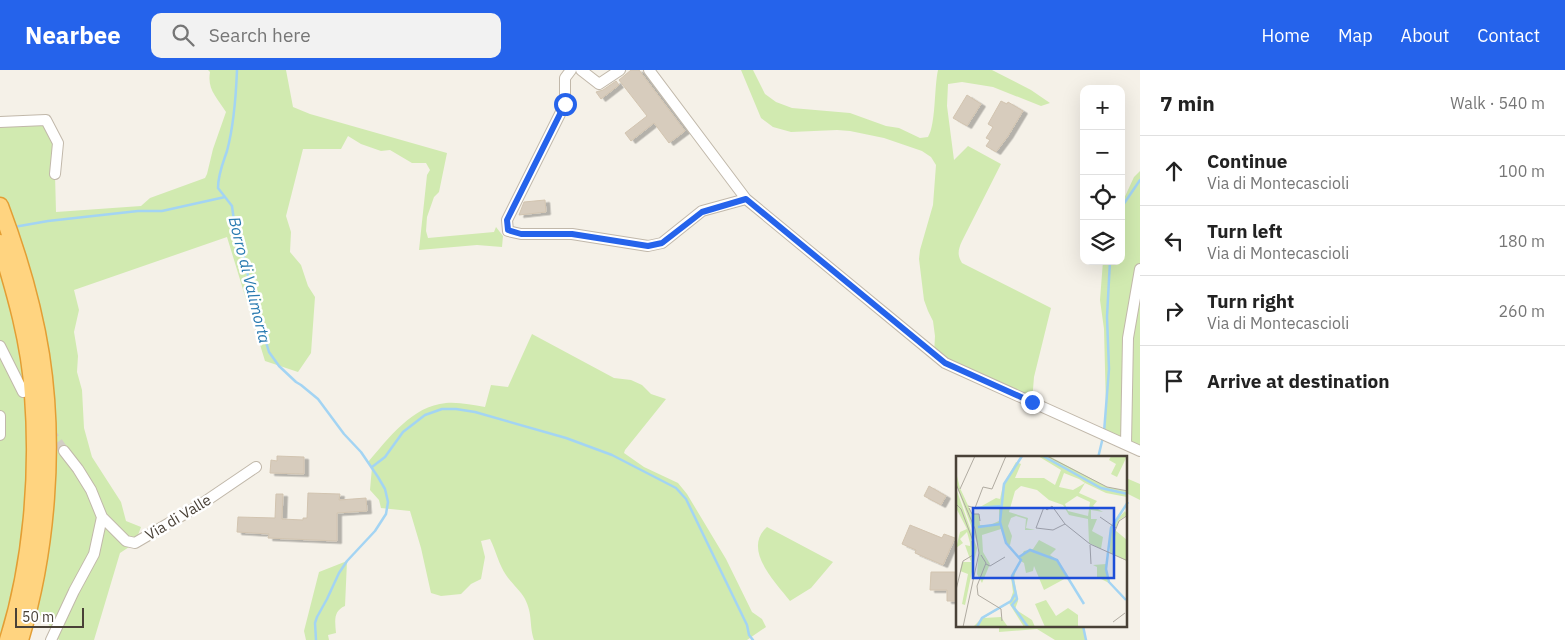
<!DOCTYPE html>
<html lang="en">
<head>
<meta charset="utf-8">
<style>
	:root { --surface:#fff; --page:#f2f2f2; --text:#222; --muted:#767676; --line:#e0e0e0; --accent:#2563eb }
	body { margin:0; font-family:"IBM Plex Sans",sans-serif; background:var(--page); color:var(--text) }
	.controls { position:absolute; right:15px; top:15px; display:grid; overflow:hidden; border-radius:10px; box-shadow:0 5px 20px #0002 }
	.controls button { width:45px; height:45px; display:grid; place-items:center; padding:0; border:0; border-bottom:1px solid var(--line); background:var(--surface); color:var(--text); font:25px sans-serif }
	.scale { position:absolute; left:15px; bottom:12px; width:69px; box-sizing:border-box; padding-left:5px; border:2px solid #494137; border-top:0; font-size:14px; line-height:18px; white-space:nowrap; color:#494137; -webkit-text-stroke:4px #fff; paint-order:stroke }
	.stop { position:absolute; width:15px; height:15px; margin:-11px; border:4px solid #2563eb; border-radius:50%; background:#fff }
	.stop.end { background:#2563eb; border-color:#fff; box-shadow:0 1px 5px #0008 }
	.list { margin:0; padding:0; list-style:none }
	h2 { display:flex; justify-content:space-between; align-items:center; height:65px; margin:0; padding:0 20px; font-size:21px }
	h2 small { font-size:16px; font-weight:400; color:var(--muted) }
	.list li { display:grid; grid-template-columns:32px 1fr auto; gap:15px; align-items:center; box-sizing:border-box; height:70px; padding:0 20px; border-top:1px solid var(--line) }
	.list b { display:block; font-size:19px; white-space:nowrap }
	.list p { margin:0; font-size:16px; white-space:nowrap; color:var(--muted) }
	.list em { font-size:16px; font-style:normal; color:var(--muted) }
	.icon { flex:none; width:28px; height:28px; fill:none; stroke:currentColor; stroke-width:2; stroke-linecap:round; stroke-linejoin:round }
	.map { position:relative; flex:none; width:1140px; height:570px; overflow:hidden }
	header { display:flex; align-items:center; gap:30px; box-sizing:border-box; height:70px; padding:0 25px; background:var(--accent); color:#fff }
	header strong { font-size:24px }
	nav { display:flex; gap:28px; margin-inline-start:auto; font-size:18px }
	.search { width:350px; height:45px; background:var(--page); display:flex; align-items:center; gap:12px; box-sizing:border-box; padding:0 18px; border-radius:10px; color:var(--muted); font-size:19px }
	main { display:flex }
	aside { flex:1; background:var(--surface) }
	.map>svg:first-child { display:block }
	.green { fill:#d1eab0 }
	.lines { fill:none; stroke-linecap:round; stroke-linejoin:round }
	.stream { stroke:#a3d4f3; stroke-width:2.5 }
	.building { fill:#d7ccbd; stroke:#d2c4b0; filter:url(#shadow) }
	.minor-tunnel { stroke:#d3cec5; stroke-width:10; stroke-dasharray:10 5; stroke-linecap:butt }
	.minor-casing { stroke:#c1b8aa; stroke-width:12 }
	.trunk-casing { stroke:#e39e34; stroke-width:19 }
	.minor { stroke:#fff; stroke-width:10 }
	.trunk { stroke:#ffd480; stroke-width:16 }
	.route { stroke:#2563eb; stroke-width:6 }
	.labels { text-anchor:middle; dominant-baseline:central; stroke-width:5; stroke-linejoin:round; paint-order:stroke }
	.street-label { font-size:15px; fill:#494137; stroke:#fff }
	.water-label { font-size:16px; font-style:italic; fill:#2a7bb1; stroke:#fff }
	.inset-river { fill:none; stroke:#a3d4f3; stroke-width:2.5 }
	.inset-road { fill:none; stroke:#b0aba1; stroke-width:1 }
	.view { fill:#1d4ed8; fill-opacity:0.15; stroke:#1d4ed8; stroke-width:2.5 }
	.inset-edge { fill:none; stroke:#494137; stroke-width:2.5 }
</style>
</head>
<body>
<header>
<strong>Nearbee</strong>
<div class="search"><svg class="icon" aria-label="search" viewBox="0 0 24 24"><circle cx="10" cy="10" r="6"/><path d="M15 15l6 6"/></svg>Search here</div>
<nav><a>Home</a><a>Map</a><a>About</a><a>Contact</a></nav>
</header>
<main>
<div class="map">
<svg width="1140" height="570" viewBox="0 0 1140 570">
	<defs>
		<filter id="shadow"><feDropShadow dx="4.5" dy="2.5" stdDeviation="0" flood-color="#0004"/></filter>
	</defs>
	<rect width="100%" height="100%" fill="#f5f1e8"/>
	<path class="green" d="M208 0H286L293 37 310 44 447 83 439 122 434 127 427 147 426 161 428 168 494 162 496 157 503 166 502 177 477 175 419 180 427 105 430 100 426 93H412L390 80 381 81 361 74 348 66 341 79H303L286 146 291 162 290 182 301 195 308 216 315 227 311 283 298 302 265 291 227 167 74 220 79 240 74 262 78 286 77 302 82 320 84 358 92 387 121 432 126 451 141 457 135 473 120 483 94 570H59L46 550 29 536 46 421 0 136V52L46 50 58 73 55 104 56 142 141 136 150 128 205 108 207 104 213 79 226 42C217 27 207 20 210 2Z
		M741 0H753L765 24 776 32 792 38 850 43 886 56 899 58 920 68 928 67C936 54 934 18 938 0H992L1031 20 1050 33 1041 36 993 17 962 12 948 14 947 36 954 90 968 76 1001 94 962 171C958 180 957 185 962 193L1051 238 1034 307 1032 332 934 284 935 266 933 251 928 241 924 230 919 189 920 180 933 135 936 95 931 87 922 81 884 68 850 61 837 60 791 62 773 57 761 48Z
		M1140 101V381L1104 364 1106 338 1104 259 1100 230 1103 191H1121V135L1134 107Z
		M0 173 21 250 33 417 8 570H0Z
		M532 264 614 308 631 310 642 315 651 324 666 329 625 380 624 383 644 397 678 413 687 424 726 489 752 542 762 549 766 557 747 570H534C529 555 533 545 525 529 520 520 512 514 506 505 499 495 496 481 490 469L481 471 485 487 481 509 471 514 461 524 441 526 431 523 421 478 410 441 381 438 379 430 370 420 372 397 368 392C389 368 412 336 446 333 460 332 472 335 485 337L491 315 508 317Z
		M1126 408 1140 414V430L1126 423Z
		M767 457 833 492 811 518 790 531C775 512 742 479 767 457Z
		M347 491 345 536C333 541 335 551 336 563L328 565 329 570H306L304 561 319 502Z
		M999 556H1083L1086 570H1055L1037 559 999 562Z"/>
	<g class="lines">
		<path class="stream" d="M237 0C236 26 234 55 227 81 223 93 218 104 218 118L232 136 236 166 241 175 255 236 269 282 279 296 296 312 301 315 318 329 344 364 361 382 378 407 385 419 388 432 386 444 375 461 347 491 339 503 327 529 317 547 315 553 316 570
			M1121 144 1123 135 1140 110
			M14 157 48 151 138 141H162L225 127
			M1104 362 1109 299 1107 247 1110 191
			M1098 388 1103 367
			M372 397 385 387 403 362 425 345 442 339H456L475 342 566 368 612 385 676 418 686 429 747 555 749 565 753 570
			M1083 556 1086 570"/>
	</g>
	<path class="building" d="M631 0H639L685 61 669 73 654 53 631 71 625 63 647 46 619 10Z
		M616 11 619 15 601 29 596 22 603 20Z
		M967 25 981 34 967 56 953 48Z
		M1001 31 1007 34 1008 32 1023 41 1008 66 996 82 986 76 990 70 986 68 993 57 988 54Z
		M545 130 546 142 519 145 524 132Z
		M277 386 304 387V404L270 403 271 390 277 391Z
		M929 416 946 426 941 435 924 426Z
		M308 423 340 424 339 430 366 428 367 441 337 443V471L268 468 269 464 237 462 238 447 275 448 276 424H283L282 449 303 450V448H307Z
		M910 455 942 468 944 464 955 468 943 495 915 483 916 480 902 474Z
		M931 502H955V531H947V520H930Z"/>
	<g class="lines">
		<path class="minor-tunnel" d="M49 360 64 381"/>
		<g class="minor-casing">
			<path id="minor" d="M571 0 565 8V34L507 150 508 161 521 164H572L648 176 662 173 702 141 746 129
				M581 0 599 14 620 0
				M649 0 746 129 945 293 1140 381
				M0 52 46 50 58 73 55 104
				M0 276 23 322
				M0 346V365
				M1126 374 1128 268 1140 199
				M102 447 126 471 135 473 200 435 256 397
				M51 570 74 521 94 484 102 447 91 420 78 399 64 381"/>
		</g>
		<g class="trunk-casing">
			<path id="trunk" d="M0 136C18 184 33 234 41 285 55 376 47 482 20 570
				M0 173C15 222 30 273 33 325 39 404 32 494 8 570"/>
		</g>
		<use href="#minor" class="minor"/>
		<use href="#trunk" class="trunk"/>
	</g>
	<g class="lines">
		<path class="route" d="M565 34 507 150 508 160 521 164H572L648 176 662 173 702 142 746 129 945 293 1032 332"/>
	</g>
	<g class="labels">
		<g class="street-label">
			<text transform="translate(178 447) rotate(-31)">Via di Valle</text>
		</g>
		<g class="water-label">
			<text transform="translate(250 210) rotate(76)">Borro di Valimorta</text>
		</g>
	</g>
	<g transform="translate(956 386)">
		<rect width="171" height="171" fill="#f5f1e8"/>
		<path d="M82 0H93L151 31 171 35V41L150 37 129 27 123 37 141 45 137 50 147 56 135 54V63H141L136 75 147 81 145 93 133 87 132 63 113 59 107 49 93 44 81 34 65 30 59 35 53 56 72 62 70 72 79 74H69L70 63 60 60 55 62 52 70 56 80 54 89 50 88 45 73 26 79 27 96 34 108 26 127 21 118 23 92 0 28V16L4 32 16 58H23L24 69H34L43 65V52L24 51 40 42 44 43 47 29 60 6 65 8 59 22H88L99 29 105 14ZM108 17 123 23 129 27 117 34 103 31ZM121 40 134 46 132 60 112 55 109 48ZM155 0H171L161 21 155 18 160 8 153 4ZM0 32 21 92 9 149 6 148 12 118 4 115 6 106H15L9 89 14 90V87L11 76 4 83 7 87 0 92 4 76 11 73 0 52ZM169 55 171 59 163 64 159 74 171 84V105L154 97V71ZM83 84 100 93 94 99 102 104 112 121 88 134 78 110 77 115 70 117 68 107 63 104 68 95 77 93ZM150 108 151 122 155 128 141 121V111L137 109ZM60 113 58 122 62 145 59 153 76 164 79 171H68L53 147 28 162 45 161 52 171H17L28 160 54 145 57 136 55 121ZM90 144 100 160 112 152 122 159V171H89L79 148Z" fill="#d1eab0" fill-rule="evenodd"/>
		<path class="inset-river" d="M66 0 48 28 44 66 50 87 65 104 56 120 61 143 56 149 72 171M87 0 145 32 172 38M20 52 46 50M22 71 45 68M63 101 74 94 101 104 128 148M170 144 153 126 150 113 155 72 172 46M21 171 26 162 55 145 59 138"/>
		<path class="inset-road" d="M91 0 151 31 172 35M0 28 19 73 23 97 7 171M4 33 19 0M0 48 5 53 17 85M12 50 19 52 27 31 36 33 50 0M13 52 16 58H23L24 65M144 61 160 72M109 68 97 74 80 72 88 51 91 54 96 50 109 68 134 88 172 105M134 89 135 108M157 98 159 75 163 65 172 59M25 99 30 107 21 130 22 139 45 153 46 165M30 108 34 110 49 101M0 134 7 105 17 99 16 85M157 166 169 157"/>
		<path class="view" d="M17 52H158V122H17Z"/>
		<rect width="171" height="171" class="inset-edge"/>
	</g>
</svg>
<div class="controls">
<button>+</button>
<button>−</button>
<button><svg class="icon" aria-label="locate" viewBox="0 0 24 24"><circle cx="12" cy="12" r="6"/><path d="M12 2v4M12 18v4M2 12h4M18 12h4"/></svg></button>
<button><svg class="icon" aria-label="layers" viewBox="0 0 24 24"><path d="M12 4l9 5-9 5-9-5zM3 14l9 5 9-5"/></svg></button>
</div>
<div class="scale">50 m</div>
<div class="stop" style="left:565px;top:34px"></div>
<div class="stop end" style="left:1032px;top:332px"></div>
</div>
<aside>
<h2>7 min<small>Walk · 540 m</small></h2>
<ul class="list">
<li><svg class="icon" aria-label="ahead" viewBox="0 0 24 24"><path d="M12 20V5M6 11l6-6 6 6"/></svg><div><b>Continue</b><p>Via di Montecascioli</p></div><em>100 m</em></li>
<li><svg class="icon" aria-label="left" viewBox="0 0 24 24"><path d="M17 20v-9H6M10 6l-5 5 5 5"/></svg><div><b>Turn left</b><p>Via di Montecascioli</p></div><em>180 m</em></li>
<li><svg class="icon" aria-label="right" viewBox="0 0 24 24"><path d="M7 20v-9h11M14 6l5 5-5 5"/></svg><div><b>Turn right</b><p>Via di Montecascioli</p></div><em>260 m</em></li>
<li><svg class="icon" aria-label="arrive" viewBox="0 0 24 24"><path d="M6 21V4h12l-3 4 3 4H6"/></svg><div><b>Arrive at destination</b></div></li>
</ul>
</aside>
</main>
</body>
</html>
